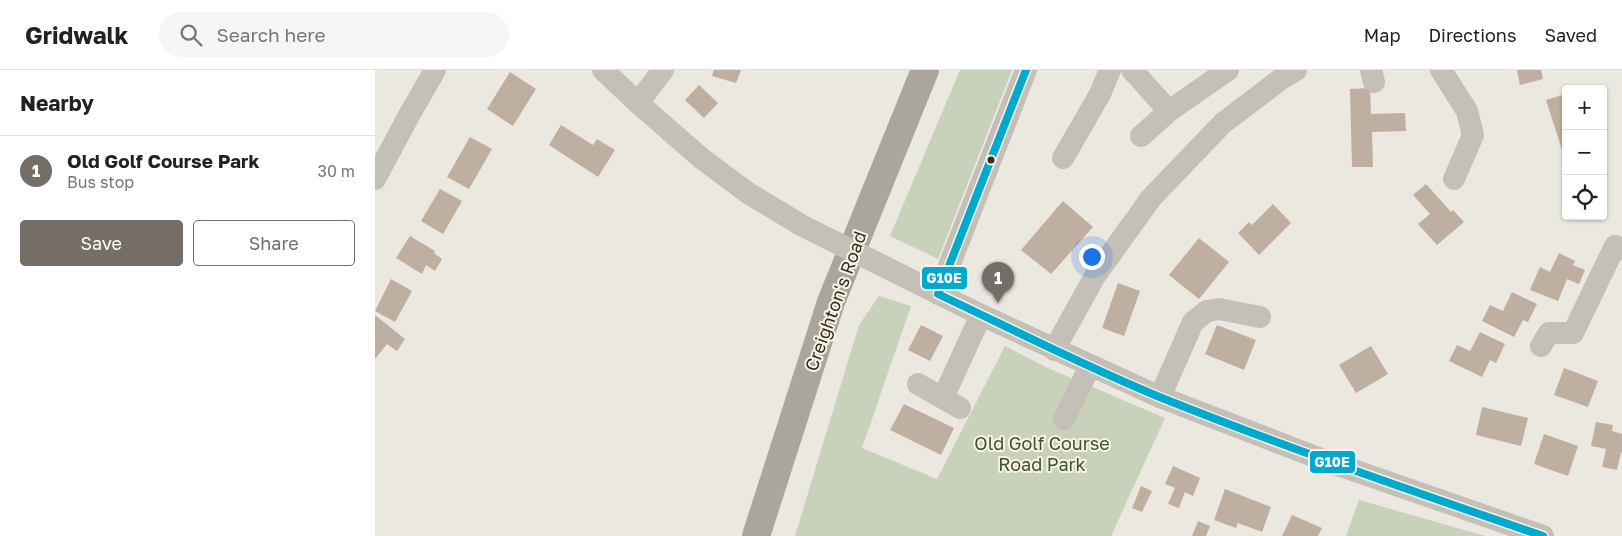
<!DOCTYPE html>
<html lang="en">
<head>
<meta charset="utf-8">
<style>
	:root { --surface:#fff; --page:#f6f6f6; --text:#222; --muted:#767676; --line:#e0e0e0; --accent:#746e67 }
	body { margin:0; font-family:"Golos Text",sans-serif; background:var(--page); color:var(--text) }
	.controls { position:absolute; right:15px; top:15px; display:grid; overflow:hidden; border-radius:5px; box-shadow:0 1px 4px #0004 }
	.controls button { width:45px; height:45px; display:grid; place-items:center; padding:0; border:0; border-bottom:1px solid var(--line); background:var(--surface); color:var(--text); font:25px sans-serif }
	.you { position:absolute; left:716px; top:186px; width:18px; height:18px; margin:-12px; border:4px solid #fff; border-radius:50%; background:#1a73e8; box-shadow:0 0 0 8px #1a73e833 }
	.badge { display:grid; place-items:center; width:32px; height:32px; border-radius:50%; background:var(--accent); color:#fff; font-size:16px; font-weight:700 }
	.pin { position:absolute; translate:-50% -41px; filter:drop-shadow(0 1px 2px #0008) }
	.pin::after { content:''; position:absolute; top:26px; width:18px; height:15px; background:inherit; clip-path:polygon(0 0,100% 0,50% 100%) }
	.list { margin:0; padding:0; list-style:none }
	h2 { display:flex; justify-content:space-between; align-items:center; height:65px; margin:0; padding:0 20px; font-size:21px }
	h2 small { font-size:16px; font-weight:400; color:var(--muted) }
	.list li { display:grid; grid-template-columns:32px 1fr auto; gap:15px; align-items:center; box-sizing:border-box; height:70px; padding:0 20px; border-top:1px solid var(--line) }
	.list b { display:block; font-size:19px; white-space:nowrap }
	.list p { margin:0; font-size:16px; white-space:nowrap; color:var(--muted) }
	.list em { font-size:16px; font-style:normal; color:var(--muted) }
	.actions { display:flex; gap:10px; padding:15px 20px }
	.actions a { flex:1; padding:11px 0; border:1px solid var(--accent); border-radius:5px; text-align:center; font-size:18px; color:var(--accent) }
	.actions .main { background:var(--accent); color:#fff }
	.icon { flex:none; width:28px; height:28px; fill:none; stroke:currentColor; stroke-width:2; stroke-linecap:round; stroke-linejoin:round }
	.map { position:relative; flex:none; width:1247px; height:466px; overflow:hidden }
	header { display:flex; align-items:center; gap:30px; box-sizing:border-box; height:70px; padding:0 25px; background:var(--surface); border-bottom:1px solid var(--line) }
	header strong { font-size:24px }
	nav { display:flex; gap:28px; margin-inline-start:auto; font-size:18px }
	.search { width:350px; height:45px; background:var(--page); display:flex; align-items:center; gap:12px; box-sizing:border-box; padding:0 18px; border-radius:28px; color:var(--muted); font-size:19px }
	main { display:flex }
	aside { flex:1; background:var(--surface) }
	.map>svg:first-child { display:block }
	.green { fill:#c8d1b9 }
	.building { fill:#beafa0 }
	.lines { fill:none; stroke-linecap:round; stroke-linejoin:round }
	.minor { stroke:#c4bfb7; stroke-width:22 }
	.highway { stroke:#aaa69e; stroke-width:28 }
	.minor-bridge { stroke:#c4bfb7; stroke-width:22 }
	.bus-1-casing { stroke:#f9f3e5; stroke-width:11 }
	.bus-1 { stroke:#00a9ce; stroke-width:8 }
	.bus-dot { fill:#342d26; stroke:#f9f3e5; stroke-width:2 }
	.labels { text-anchor:middle; dominant-baseline:central; stroke-width:4; stroke-linejoin:round; paint-order:stroke }
	.street-label { font-size:18px; fill:#342d26; stroke:#f9f3e5 }
	.park-label { font-size:18px; fill:#3c522b; stroke:#f9f3e5 }
	.line-badge { stroke:#f9f3e5; stroke-width:2 }
	.badge-label { font-size:14px; text-anchor:middle; font-weight:bold; fill:#fff }
</style>
</head>
<body>
<header>
<strong>Gridwalk</strong>
<div class="search"><svg class="icon" aria-label="search" viewBox="0 0 24 24"><circle cx="10" cy="10" r="6"/><path d="M15 15l6 6"/></svg>Search here</div>
<nav><a>Map</a><a>Directions</a><a>Saved</a></nav>
</header>
<main>
<aside>
<h2>Nearby<small></small></h2>
<ul class="list">
<li><span class="badge">1</span><div><b>Old Golf Course Park</b><p>Bus stop</p></div><em>30 m</em></li>
</ul>
<div class="actions"><a class="main">Save</a><a>Share</a></div>
</aside>
<div class="map">
<svg width="1247" height="466" viewBox="0 0 1247 466">
	<rect width="100%" height="100%" fill="#ebe8df"/>
	<path class="green" d="M585 0H637L563 189 515 166Z
		M504 226 536 236 487 378 562 409 630 276 673 298 790 348 736 466H420L484 255Z
		M984 430 1110 466H971Z"/>
	<path class="building" d="M339 0H366L361 13 337 6Z
		M1142 0H1166L1168 9 1145 15Z
		M135 2 161 19 138 56 112 39Z
		M324 15 343 33 329 48 310 30Z
		M995 18 996 44 1030 43 1031 61 997 62 998 97H977L975 19Z
		M1191 24V89H1190L1171 30Z
		M186 55 218 75 222 69 240 80 223 107 174 75Z
		M95 67 117 79 94 119 72 107Z
		M1051 114 1076 142 1078 140 1089 152 1062 175 1043 154 1055 144 1038 125Z
		M65 119 87 131 68 164 46 151Z
		M688 131 718 157 676 204 646 180Z
		M898 134 916 153 884 185 863 163 874 152 877 155Z
		M35 166 60 181 59 183 67 189 60 201 51 195 47 204 21 188Z
		M824 168 854 192 824 229 794 205Z
		M1184 183 1200 191 1198 195 1210 200 1204 214 1192 209 1183 231 1155 220 1165 197 1175 202Z
		M16 209 37 221 20 252 0 241Z
		M743 213 765 221 749 266 727 258Z
		M1137 222 1162 234 1153 252 1148 250 1139 267 1107 251 1115 235 1128 241Z
		M0 245 30 269 22 281 12 274 0 289Z
		M546 255 568 266 555 291 533 280Z
		M842 255 881 270 869 300 830 284Z
		M1105 262 1130 274 1121 293 1115 290 1107 307 1074 291 1082 275 1095 281Z
		M996 276 1013 304 981 323 964 295Z
		M1189 298 1223 311 1213 337 1179 325Z
		M529 334 579 358 566 385 515 360Z
		M1107 337 1153 348 1146 376 1101 365Z
		M1221 352 1238 355 1237 361 1247 364V383L1246 382 1242 400 1227 397 1231 379 1216 376Z
		M1169 364 1203 376 1193 406 1159 394Z
		M798 396 825 408 818 426 810 422 804 438 793 434 800 418 790 414Z
		M766 416 777 421 767 442 757 438Z
		M850 419 896 437 887 462 863 453 861 458 839 450Z
		M917 445 947 458 943 466H907Z
		M823 451 835 456 831 466H817Z"/>
	<g class="lines">
		<path class="minor" d="M228 0 263 33 326 88 373 123 426 155
			M757 0 794 41
			M996 0 999 12
			M1066 0 1092 41 1098 65 1079 109
			M263 33 288 0
			M766 66 794 41 853 0
			M688 88 725 24 735 0
			M0 109 32 49 60 0
			M528 206 606 245 785 327 946 389 1168 466
			M563 224 651 0
			M1166 276 1174 263H1198L1240 176 1247 179
			M679 280 720 206 776 128 848 53 906 9 921 0
			M543 314 585 338
			M785 327 818 252 832 241 844 239 885 247
			M568 328 606 245
			M689 349 715 296"/>
		<path class="highway" d="M381 466 456 232 550 0"/>
		<path class="minor-bridge" d="M426 155 528 206"/>
		<g class="bus-1-casing">
			<path id="bus-1" d="M651 0 563 224C637 259 711 297 787 328 912 378 1040 422 1168 466"/>
		</g>
		<use href="#bus-1" class="bus-1"/>
	</g>
	<circle class="bus-dot" cx="616" cy="90" r="4.5"/>
	<g class="labels">
		<g class="street-label">
			<text transform="translate(460 231) rotate(-70)">Creighton's Road</text>
		</g>
		<g class="park-label">
			<text x="667" y="373">Old Golf Course<tspan x="667" dy="21">Road Park</tspan></text>
		</g>
	</g>
	<g class="line-badge">
		<rect x="546" y="196" width="47" height="24" rx="5" fill="#00a9ce"/>
		<rect x="934" y="380" width="47" height="24" rx="5" fill="#00a9ce"/>
	</g>
	<g class="badge-label">
		<text x="569" y="213">G10E</text>
		<text x="957" y="397">G10E</text>
	</g>
</svg>
<div class="controls">
<button>+</button>
<button>−</button>
<button><svg class="icon" aria-label="locate" viewBox="0 0 24 24"><circle cx="12" cy="12" r="6"/><path d="M12 2v4M12 18v4M2 12h4M18 12h4"/></svg></button>
</div>
<div class="you"></div>
<div class="pin badge" style="left:623px;top:233px">1</div>
</div>
</main>
</body>
</html>
